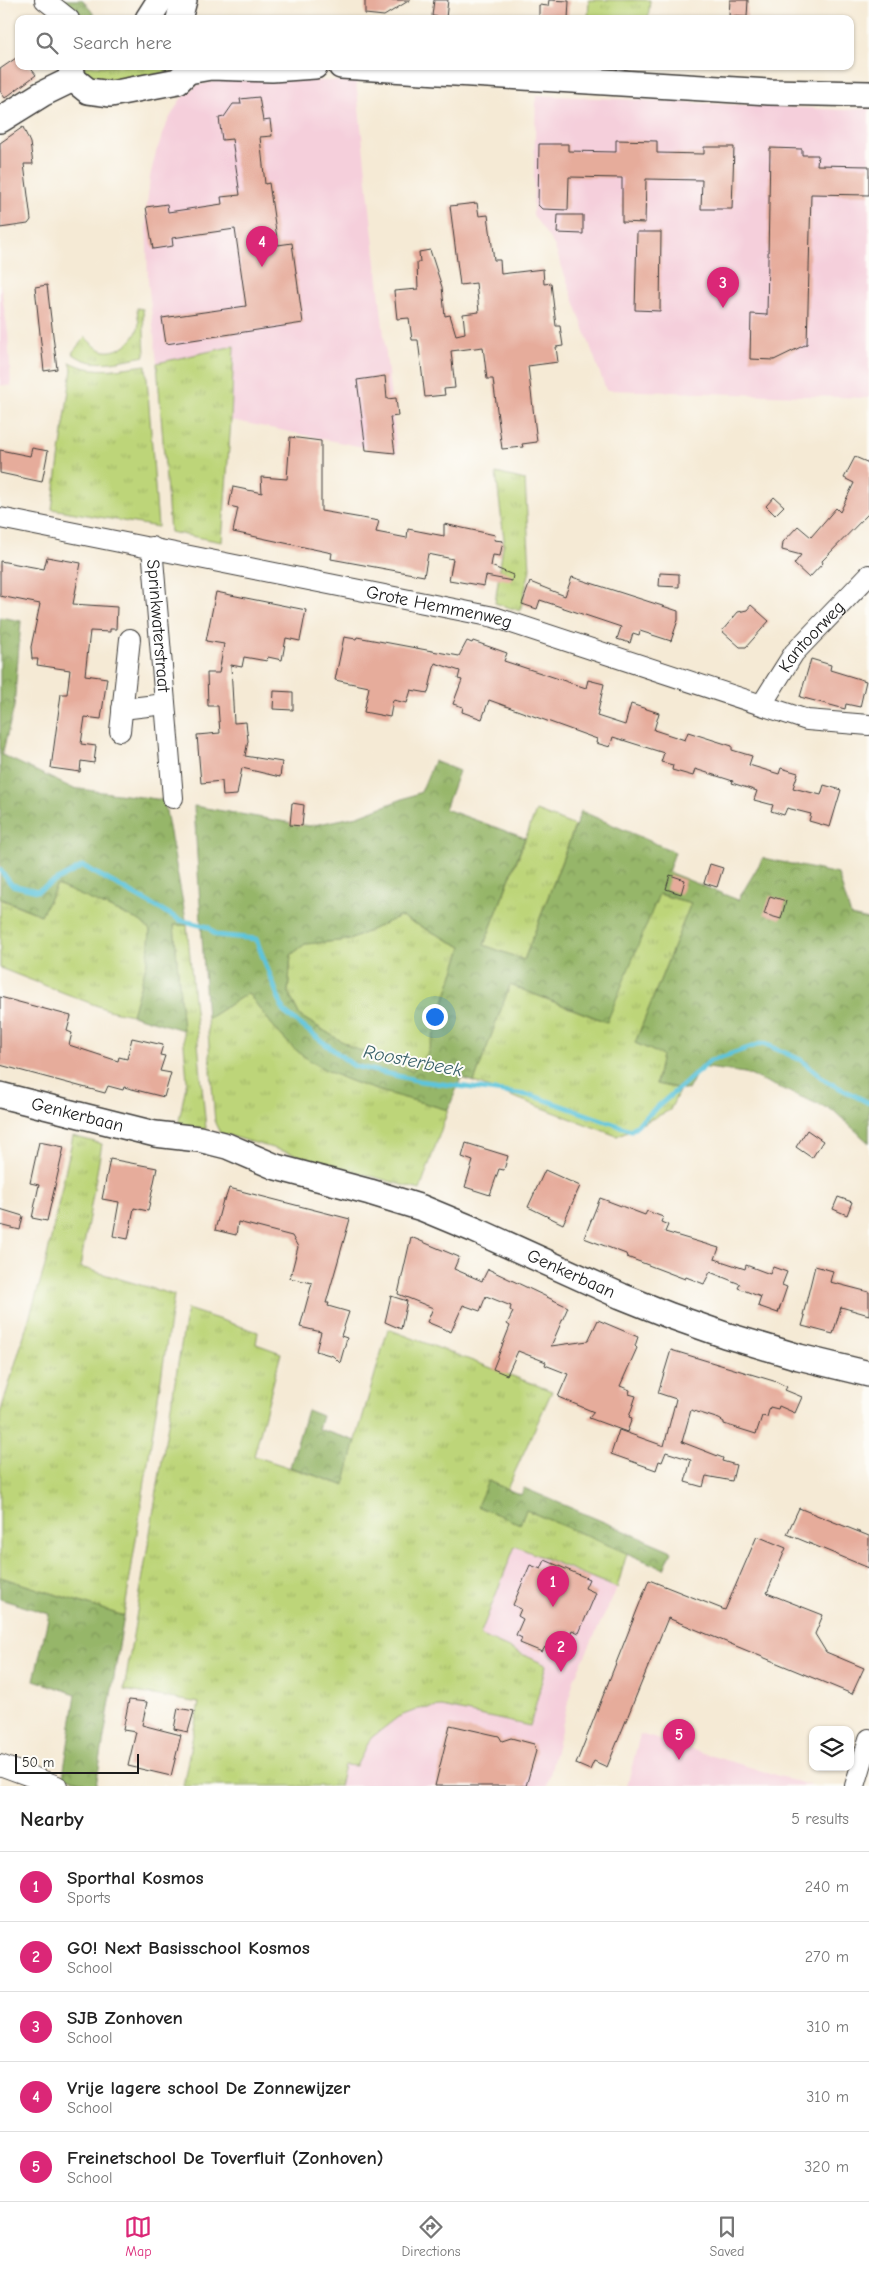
<!DOCTYPE html>
<html lang="en">
<head>
<meta charset="utf-8">
<style>
	:root { --surface:#fff; --page:#f2f2f2; --text:#222; --muted:#767676; --line:#e0e0e0; --accent:#db2777 }
	body { margin:0; font-family:"Comic Neue",sans-serif; background:var(--page); color:var(--text) }
	.controls { position:absolute; right:15px; bottom:15px; display:grid; overflow:hidden; border-radius:10px; box-shadow:0 1px 4px #0004 }
	.controls button { width:45px; height:45px; display:grid; place-items:center; padding:0; border:0; border-bottom:1px solid var(--line); background:var(--surface); color:var(--text); font:25px sans-serif }
	.scale { position:absolute; left:15px; bottom:12px; width:124px; box-sizing:border-box; padding-left:5px; border:2px solid #1c1c1c; border-top:0; font-size:14px; line-height:18px; white-space:nowrap; color:#1c1c1c; -webkit-text-stroke:4px #fdfcf7; paint-order:stroke }
	.you { position:absolute; left:434px; top:1016px; width:18px; height:18px; margin:-12px; border:4px solid #fff; border-radius:50%; background:#1a73e8; box-shadow:0 0 0 8px #1a73e833 }
	.badge { display:grid; place-items:center; width:32px; height:32px; border-radius:50%; background:var(--accent); color:#fff; font-size:16px; font-weight:700 }
	.pin { position:absolute; translate:-50% -41px; filter:drop-shadow(0 1px 2px #0008) }
	.pin::after { content:''; position:absolute; top:26px; width:18px; height:15px; background:inherit; clip-path:polygon(0 0,100% 0,50% 100%) }
	.list { margin:0; padding:0; list-style:none }
	h2 { display:flex; justify-content:space-between; align-items:center; height:65px; margin:0; padding:0 20px; font-size:21px }
	h2 small { font-size:16px; font-weight:400; color:var(--muted) }
	.list li { display:grid; grid-template-columns:32px 1fr auto; gap:15px; align-items:center; box-sizing:border-box; height:70px; padding:0 20px; border-top:1px solid var(--line) }
	.list b { display:block; font-size:19px; white-space:nowrap }
	.list p { margin:0; font-size:16px; white-space:nowrap; color:var(--muted) }
	.list em { font-size:16px; font-style:normal; color:var(--muted) }
	.icon { flex:none; width:28px; height:28px; fill:none; stroke:currentColor; stroke-width:2; stroke-linecap:round; stroke-linejoin:round }
	.map { position:relative; flex:none; width:869px; height:1786px; overflow:hidden }
	.search { position:absolute; background:var(--surface); box-shadow:0 1px 4px #0004; left:15px; right:15px; top:15px; height:55px; display:flex; align-items:center; gap:12px; box-sizing:border-box; padding:0 18px; border-radius:10px; color:var(--muted); font-size:19px }
	.sheet { height:415px; background:var(--surface) }
	nav { display:flex; justify-content:space-around; align-items:center; box-sizing:border-box; height:70px; border-top:1px solid var(--line); background:var(--surface); font-size:14px; color:var(--muted) }
	nav a { display:grid; justify-items:center; gap:2px }
	nav .on { color:var(--accent) }
	.map>svg:first-child { display:block }
	.built { fill:#f5cfdb }
	.grass { fill:url(#grass-tufts); stroke:#6c784a }
	.forest { fill:url(#forest-crowns); stroke:#596942; fill-rule:evenodd }
	.lines { fill:none; stroke-linecap:round; stroke-linejoin:round }
	.stream { stroke:#5dc4db; stroke-width:5 }
	.building { fill:#e6ac9b }
	.minor-casing { stroke:#3d3b38; stroke-width:22 }
	.tertiary-casing { stroke:#3d3b38; stroke-width:28 }
	.minor { stroke:#fff; stroke-width:20 }
	.tertiary { stroke:#fff; stroke-width:25 }
	.labels { text-anchor:middle; dominant-baseline:central; stroke-width:4; stroke-linejoin:round; paint-order:stroke }
	.street-label { font-size:18px; fill:#1c1c1c; stroke:#fdfcf7 }
	.water-label { font-size:19px; font-style:italic; fill:#365f68; stroke:#fdfcf7 }
</style>
</head>
<body>
<div class="map">
<svg width="869" height="1786" viewBox="0 0 869 1786">
	<defs>
		<pattern id="grass-tufts" width="24" height="20" patternUnits="userSpaceOnUse" patternTransform="scale(1.25)"><rect width="24" height="20" fill="#bdd579"/><path d="M3 7l-1-3M5 7V3M7 7l1-3M15 17l-1-3M17 17v-4M19 17l1-3" fill="none" stroke="#a2b668"/></pattern>
		<pattern id="forest-crowns" width="20" height="18" patternUnits="userSpaceOnUse" patternTransform="scale(1.25)"><rect width="20" height="18" fill="#96b669"/><path d="M2 6a3 3 0 1 1 6 0M12 15a3 3 0 1 1 6 0" fill="none" stroke="#7a9356"/></pattern>
	</defs>
	<rect width="100%" height="100%" fill="#fdfcf7"/>
	<filter id="ink" filterUnits="userSpaceOnUse"><feTurbulence type="fractalNoise" baseFrequency=".02" numOctaves="2"/><feDisplacementMap in="SourceGraphic" scale="10" xChannelSelector="R" yChannelSelector="G"/><feConvolveMatrix kernelMatrix="1 2 1 2 8 2 1 2 1" color-interpolation-filters="sRGB"/></filter>
	<filter id="wash" filterUnits="userSpaceOnUse"><feTurbulence type="fractalNoise" baseFrequency=".0096" numOctaves="4" result="noise"/><feDisplacementMap in="SourceGraphic" scale="20" xChannelSelector="R" yChannelSelector="G"/><feGaussianBlur stdDeviation="1.12" result="paint"/><feColorMatrix in="noise" values="0 0 0 0 0 0 0 0 0 0 0 0 0 0 0 0 0 1.4 0 .05"/><feComposite in="paint" operator="in"/></filter>
	<g filter="url(#wash)">
		<rect width="100%" height="100%" fill="#f5ead5"/>
		<path class="built" d="M222 80 356 81 397 454 231 420 234 347 157 363 148 281 146 214 150 177 156 152 168 121 180 100 197 85Z
			M536 95 845 110 869 108V398L606 390 554 245 533 215Z
			M0 282 8 332 11 386 0 385Z
			M515 1545 617 1588 574 1679 547 1786H339L344 1765 356 1766 371 1738 398 1717 419 1709 442 1707 462 1711 505 1646 480 1636Z
			M640 1734 812 1786H627Z"/>
		<path class="grass" d="M589 0H650L648 19H588Z
			M83 66H178L170 72 105 83C94 83 86 77 83 66Z
			M137 308 143 309 145 356C120 360 93 370 72 353L85 337C91 343 97 349 105 351 118 353 135 341 138 328 140 323 137 314 137 308Z
			M234 346 231 420 222 542 170 532 157 363Z
			M70 362C95 375 120 368 146 365L158 527 52 509 72 369Z
			M496 473 525 480 530 570 520 611 495 603 504 539Z
			M536 811 575 826 524 960 484 945Z
			M57 885 140 921 150 930 148 959 132 1015 108 1010 0 968V899L41 915Z
			M658 894 691 903 635 1043 662 1055 656 1084 680 1089 670 1110 617 1136 474 1082 510 985 606 1022Z
			M400 916 462 947 427 1055 412 1071 351 1047 300 1016 288 992 291 955 305 944 350 940Z
			M174 925H187L206 1129 178 1126 187 1080Z
			M248 993C264 1014 280 1038 301 1054 342 1086 399 1095 448 1110L420 1190 220 1133 215 1123 207 1019Z
			M73 1136 102 1144 80 1267 174 1295 124 1616 0 1577V1414L45 1266Z
			M187 1309 258 1332 256 1344 281 1353 254 1456 343 1485 388 1329 552 1391 507 1489 488 1481 520 1524 526 1510 627 1553 617 1588 515 1546 480 1635 546 1665 530 1726 442 1707 419 1709 398 1717 371 1738 356 1766 344 1765 339 1786H183L199 1703 124 1690Z"/>
		<path class="forest" d="M64 0H83L95 16 107 19H87Z
			M0 617 21 621 14 707 2 755 72 788 164 800 187 925H174L183 1030 132 1015 148 959 150 930 140 921 57 885 41 915 0 898Z
			M434 761 459 771 445 809 525 838 484 945 524 960 581 811 675 852 668 872 738 900 763 858 838 874 851 916 869 920V1143L834 1111 745 1073 700 1067 688 1090 656 1084 662 1055 635 1043 691 903 659 894 607 1022 510 985 474 1082 461 1078 448 1110C399 1095 342 1086 301 1054 280 1038 264 1014 248 993L207 1019 194 806 309 826 358 816 421 792ZM400 916 462 947 427 1055 412 1071 351 1047 300 1016 288 992 291 955 305 944 350 940Z
			M307 1410 322 1416 318 1429 356 1441 344 1485 290 1467Z
			M488 1481 521 1495 524 1488 672 1551 664 1569 526 1510 520 1524 477 1506Z
			M0 1577 124 1616 96 1786 63 1776 76 1694 34 1680 49 1614 0 1599Z"/>
		<g class="lines">
			<path class="stream" d="M0 870 12 885 37 891 83 866 180 920 208 927 216 935 256 939 284 1012 354 1066 420 1081 534 1096 631 1130 710 1061 763 1043 801 1060 826 1081 869 1103"/>
		</g>
		<g id="blocks">
			<path class="building" d="M365 0H410L384 16 365 14Z
				M434 0H448L446 18 432 16Z
				M549 0 569 1 568 19H539V5L548 6Z
				M730 0H748L747 17 729 16Z
				M19 56V66H29L36 75 5 98 0 91V69Z
				M259 97 263 121 270 120 272 136 260 137 265 184 269 183 278 245 292 243 303 323 166 344 162 318 246 306 235 229 172 238 173 246 153 249 146 207 167 204 168 212 222 204 221 197 240 195 232 139 222 140 219 118 224 117 233 104H241L240 99Z
				M23 127 30 143 33 164H24L31 220 28 224 0 228V143Z
				M616 140 657 141V153L704 154V147H734L732 209H701L702 180 646 179 645 223 622 222V178L569 177 568 210 542 209 538 205 539 144H568V151L616 152Z
				M770 148 802 149V155H818L817 165 869 166V195L811 194 807 344 774 360 750 359 751 314 767 315Z
				M477 203 479 216 488 215 494 260H500L501 274 543 269 544 284 551 283 556 326H560L563 346 556 347 558 362 528 366 537 442 522 444 523 447 502 449 493 379H487L483 347 451 351 455 388 444 389 445 395 425 397 418 340H412L409 318 397 319 394 291 418 289 417 262H420L419 252 430 250 442 287 445 316 450 315 456 335 465 333 463 314 479 312 476 283 460 285 450 206Z
				M558 215H583V234L557 233Z
				M637 232H661L660 311 635 310Z
				M47 285 57 369 44 371 35 287Z
				M385 376 387 399 396 398 398 416 390 417 395 453 366 450 357 380Z
				M290 437 321 441V511L379 521 376 532 407 538 408 529 444 536V524L495 535 494 540 503 541 500 556 493 555 491 566 513 575 512 581 486 576 484 586 449 580 453 559 428 554 424 576 331 559 332 553 233 532 238 508 229 506 233 487 262 493 261 477 287 479Z
				M32 448 48 451 42 482 0 473V450L30 456Z
				M855 457 869 463V513L822 561 823 563 809 578 794 564 801 555 782 550 783 542 798 526 811 537 836 508 840 512 854 483 844 478Z
				M774 497 784 506 775 515 766 506Z
				M47 557 81 563 73 604 117 607 116 629H110V632L90 631 85 675 107 678 101 719 85 717 81 744 96 746 94 763 81 761 80 772 51 768 61 694H67L70 670 37 665 38 659H32L31 647 40 604 0 596V561L44 569Z
				M660 573 679 574V587L659 586Z
				M572 577 678 611V620L671 641 640 631 639 635 633 633 630 643 617 639 621 627 540 600 537 609 522 604 530 582 565 596Z
				M216 592 306 610 300 641 286 638 282 660 268 657 267 661 244 657 242 667 231 665 234 723 246 722 248 741 245 756 282 762 280 777 242 768 237 795 223 796 222 781 201 783 197 735 220 733 218 706H208L207 673H219L224 644 206 641Z
				M751 605 769 621 746 647H740L722 631 738 612 747 610Z
				M344 637 356 639 357 637 459 656 467 641 472 643 473 641 507 653 504 661 547 675 586 688 588 680 604 684 597 716 625 725 631 704 659 713 654 730 685 740 688 732 732 746V750L752 756 749 765 779 774 781 768 798 773 793 788 821 795 824 785 841 790 830 827 809 821 811 814 787 808 784 815 771 811 773 805 754 800 757 791 732 783 733 781 695 769 693 776 672 770 673 765 661 762 664 753 613 737 610 747 596 743 597 739 489 700 482 719 462 712 463 707 453 704 462 680 458 679 460 671 435 663 428 693 411 690 407 703 393 700 390 717 364 712 369 687 335 680Z
				M811 659 831 665 830 670 866 681 860 707 846 704 845 709 800 697Z
				M274 691 293 692V710L273 709Z
				M292 803 304 805 302 826 290 825Z
				M710 864 723 868 717 887 704 883Z
				M670 875 685 880 681 894 666 889Z
				M770 896 786 901 781 919 764 914Z
				M0 997 71 1016 67 1031 72 1033 69 1045 118 1061 119 1057 127 1059 132 1038 163 1045 160 1055 165 1056 160 1071 171 1073 164 1097 124 1087 123 1090 108 1086 105 1093 0 1065Z
				M807 1130 823 1141 812 1158 796 1147Z
				M39 1142 64 1147 47 1221 32 1218 39 1185 30 1183Z
				M466 1143 508 1156 504 1170 499 1169 490 1195 465 1187 473 1161 462 1157Z
				M110 1159 157 1168 148 1211 134 1208 128 1239 113 1236 119 1202 102 1199Z
				M545 1170 580 1186 563 1224 528 1207Z
				M229 1188 350 1219 326 1303H329L328 1306 349 1312 341 1336 347 1338 340 1363 333 1356 316 1351 321 1332 300 1327 312 1283 290 1278 298 1247 292 1236 238 1222 236 1235 215 1230 223 1200H225Z
				M838 1197 852 1202 847 1215 833 1209Z
				M600 1198 645 1215 647 1211 663 1217 661 1222 668 1225 665 1232 719 1248 715 1259 745 1269 746 1265 770 1274 773 1267 787 1272 782 1285 787 1287 778 1313 758 1306 761 1297 738 1288 740 1284 710 1272 704 1284 686 1277 685 1279 627 1257 626 1254 584 1238Z
				M0 1209 23 1216 20 1230 0 1225Z
				M411 1237 459 1257 454 1269 482 1281 488 1269 568 1307 551 1346 588 1341 598 1320 638 1337 635 1346 637 1348 620 1386 630 1390 629 1394 636 1396 629 1417 632 1418 627 1432 589 1418 594 1412 558 1397 568 1374 545 1365 546 1362 518 1351 507 1375 493 1369 510 1326 507 1324 513 1312 510 1310 511 1306 486 1296 480 1311 463 1305 451 1332 427 1322 433 1308 398 1294Z
				M815 1266 833 1271 830 1282 869 1292V1315L841 1307 833 1334 802 1326 805 1316 803 1315Z
				M391 1296 407 1301 401 1329 385 1322Z
				M671 1350 777 1382 787 1387 785 1390 802 1397 795 1413 779 1406 778 1409 770 1407 767 1417 762 1416 756 1434 724 1424V1422L719 1419 691 1410 682 1442 723 1458 722 1461 736 1465 732 1481 706 1476 703 1487 685 1482 691 1460 666 1452 662 1462 659 1461 656 1470 611 1454 619 1430 664 1446 676 1399 658 1393Z
				M799 1508 869 1536V1568L787 1534Z
				M757 1536 786 1548 767 1593 823 1615 815 1634 826 1652 864 1668 852 1694 668 1618 607 1767 594 1761 590 1770 576 1764 649 1580 725 1610Z
				M545 1560 589 1579 585 1588 596 1593 579 1633 572 1630 568 1640 556 1636 550 1649 545 1647 542 1652 520 1643 522 1638 516 1635 523 1619 518 1616 521 1609 513 1605 530 1565 541 1569Z
				M129 1700 147 1702 142 1725 181 1735 171 1776 128 1766 136 1732 123 1730Z
				M178 1708 194 1711 188 1732 174 1729Z
				M450 1725 499 1736 502 1741 511 1738 534 1744 536 1751 526 1786H435Z"/>
		</g>
	</g>
	<g filter="url(#ink)">
		<use href="#blocks" fill-opacity="0" stroke="#3d3b38" stroke-width="1"/>
		<g class="lines">
			<g class="minor-casing">
				<g id="minor">
					<path d="M45 0 69 19"/>
					<path id="s1" d="M0 518 494 617 807 720 869 725"/>
					<path id="s2" d="M152 547 173 798"/>
					<path id="s3" d="M762 704 794 653 869 575"/>
					<path d="M122 709 165 704"/>
					<path d="M120 731 130 639"/>
					<path d="M0 1765 57 1786"/>
					<path d="M855 1786 869 1739"/>
				</g>
			</g>
			<g class="tertiary-casing">
				<g id="tertiary">
					<path d="M148 19 160 0"/>
					<path d="M179 19 184 0"/>
					<path d="M71 66 73 79 88 91 111 94 178 81 188 71 189 66"/>
					<path d="M341 66 769 92 869 94"/>
					<path d="M188 71 211 67 272 69 315 66"/>
					<path d="M0 120 42 94 73 79"/>
					<path id="s4" d="M0 1095 155 1134 199 1139 227 1146 276 1167 370 1192 422 1208 475 1230 621 1296 671 1316 725 1335 799 1357 869 1374"/>
				</g>
			</g>
			<use href="#minor" class="minor"/>
			<use href="#tertiary" class="tertiary"/>
		</g>
	</g>
	<g class="labels">
		<g class="street-label">
			<text stroke="none"><textPath href="#s1" startOffset="448">Grote Hemmenweg</textPath></text>
			<text stroke="none"><textPath href="#s2" startOffset="79">Sprinkwaterstraat</textPath></text>
			<text stroke="none"><textPath href="#s3" startOffset="84">Kantoorweg</textPath></text>
			<text stroke="none"><textPath href="#s4" startOffset="80">Genkerbaan</textPath></text>
			<text stroke="none"><textPath href="#s4" startOffset="601">Genkerbaan</textPath></text>
		</g>
		<g class="water-label">
			<text transform="translate(413 1061) rotate(11)">Roosterbeek</text>
		</g>
	</g>
</svg>
<div class="controls">
<button><svg class="icon" aria-label="layers" viewBox="0 0 24 24"><path d="M12 4l9 5-9 5-9-5zM3 14l9 5 9-5"/></svg></button>
</div>
<div class="scale">50 m</div>
<div class="you"></div>
<div class="pin badge" style="left:553px;top:1607px">1</div>
<div class="pin badge" style="left:561px;top:1672px">2</div>
<div class="pin badge" style="left:723px;top:308px">3</div>
<div class="pin badge" style="left:262px;top:267px">4</div>
<div class="pin badge" style="left:679px;top:1760px">5</div>
<div class="search"><svg class="icon" aria-label="search" viewBox="0 0 24 24"><circle cx="10" cy="10" r="6"/><path d="M15 15l6 6"/></svg>Search here</div>
</div>
<section class="sheet">
<h2>Nearby<small>5 results</small></h2>
<ul class="list">
<li><span class="badge">1</span><div><b>Sporthal Kosmos</b><p>Sports</p></div><em>240 m</em></li>
<li><span class="badge">2</span><div><b>GO! Next Basisschool Kosmos</b><p>School</p></div><em>270 m</em></li>
<li><span class="badge">3</span><div><b>SJB Zonhoven</b><p>School</p></div><em>310 m</em></li>
<li><span class="badge">4</span><div><b>Vrije lagere school De Zonnewijzer</b><p>School</p></div><em>310 m</em></li>
<li><span class="badge">5</span><div><b>Freinetschool De Toverfluit (Zonhoven)</b><p>School</p></div><em>320 m</em></li>
</ul>
</section>
<nav>
<a class="on"><svg class="icon" aria-label="map" viewBox="0 0 24 24"><path d="M3 6l6-2 6 2 6-2v14l-6 2-6-2-6 2zM9 4v14M15 6v14"/></svg>Map</a>
<a><svg class="icon" aria-label="directions" viewBox="0 0 24 24"><path d="M12 3l9 9-9 9-9-9zM9 14v-3h6M13 9l2 2-2 2"/></svg>Directions</a>
<a><svg class="icon" aria-label="saved" viewBox="0 0 24 24"><path d="M7 4h10v16l-5-4-5 4z"/></svg>Saved</a>
</nav>
</body>
</html>
